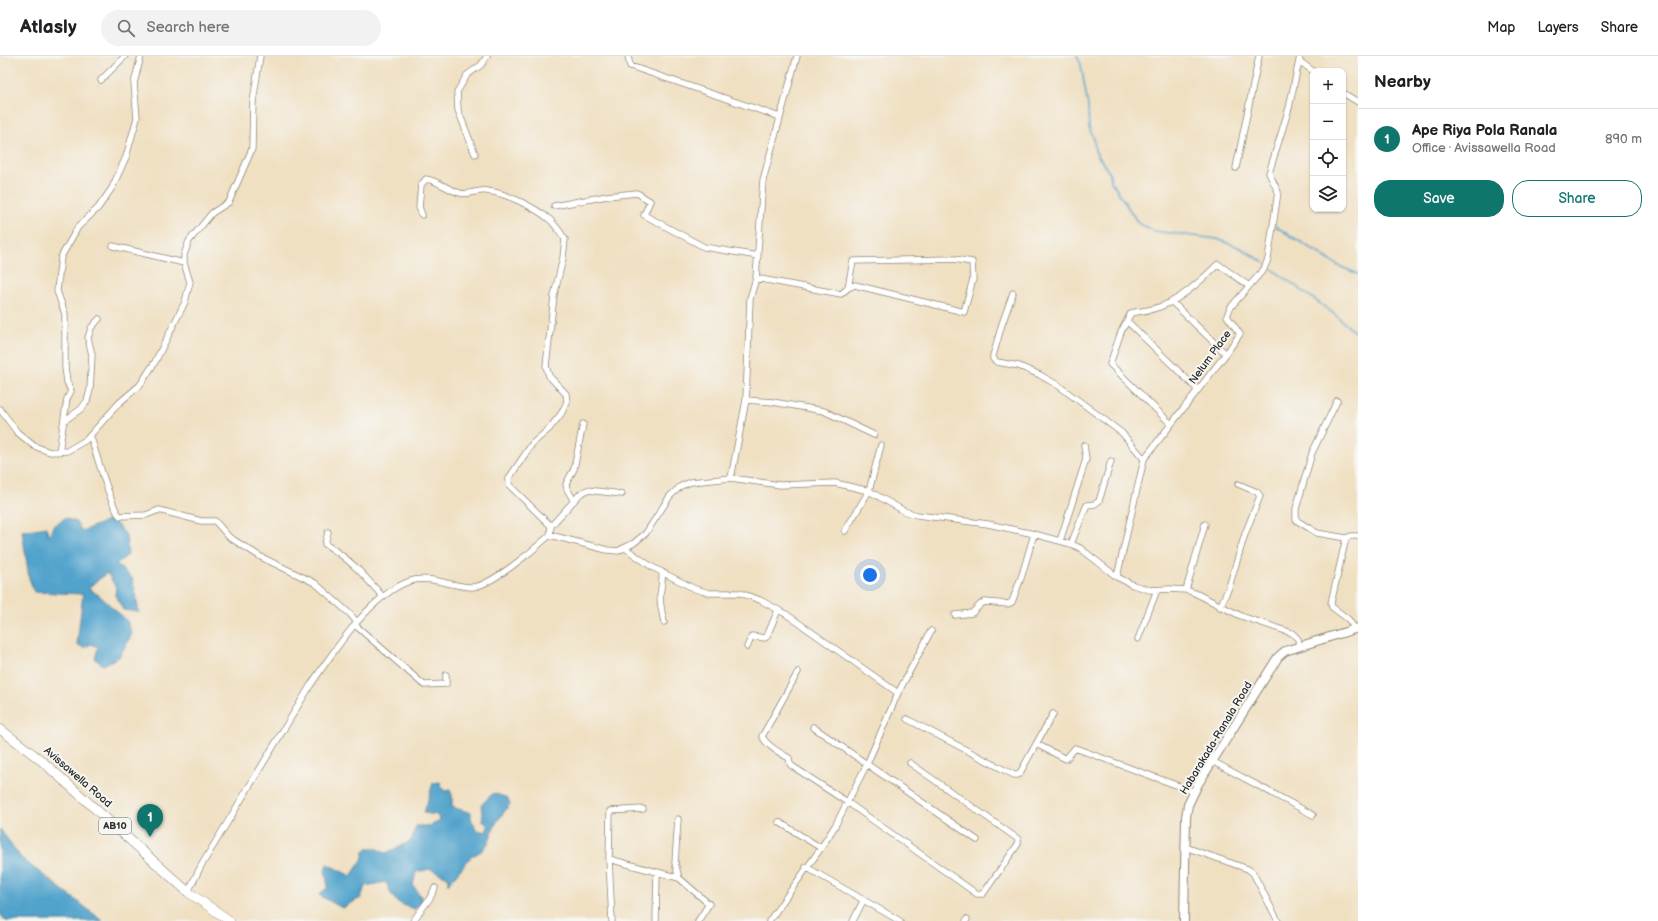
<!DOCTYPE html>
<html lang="en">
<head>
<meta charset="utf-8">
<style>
	:root { --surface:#fff; --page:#f2f2f2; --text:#202124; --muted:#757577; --line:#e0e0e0; --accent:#0f766e }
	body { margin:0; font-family:"Balsamiq Sans",sans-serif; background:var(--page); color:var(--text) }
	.controls { position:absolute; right:12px; top:12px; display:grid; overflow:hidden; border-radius:8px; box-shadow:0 1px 3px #0004 }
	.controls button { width:36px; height:36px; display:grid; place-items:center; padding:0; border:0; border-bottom:1px solid var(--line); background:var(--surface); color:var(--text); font:20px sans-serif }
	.you { position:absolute; left:870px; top:519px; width:14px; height:14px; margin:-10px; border:3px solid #fff; border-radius:50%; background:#1a73e8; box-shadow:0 0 0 6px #1a73e833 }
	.badge { display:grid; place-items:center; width:26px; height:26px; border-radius:50%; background:var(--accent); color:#fff; font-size:13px; font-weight:700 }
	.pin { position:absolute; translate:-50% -33px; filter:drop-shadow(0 1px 2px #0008) }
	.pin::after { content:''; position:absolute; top:21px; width:14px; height:12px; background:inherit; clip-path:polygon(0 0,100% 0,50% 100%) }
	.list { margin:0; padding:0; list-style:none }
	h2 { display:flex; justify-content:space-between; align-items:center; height:52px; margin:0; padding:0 16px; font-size:17px }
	h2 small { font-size:13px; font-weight:400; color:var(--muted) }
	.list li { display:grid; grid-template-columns:26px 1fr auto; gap:12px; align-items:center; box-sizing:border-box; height:60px; padding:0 16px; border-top:1px solid var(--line) }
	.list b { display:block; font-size:15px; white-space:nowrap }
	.list p { margin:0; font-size:13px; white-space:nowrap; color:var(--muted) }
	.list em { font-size:13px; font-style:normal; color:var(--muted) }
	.actions { display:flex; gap:8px; padding:12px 16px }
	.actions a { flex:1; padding:9px 0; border:1px solid var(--accent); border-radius:16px; text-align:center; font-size:14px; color:var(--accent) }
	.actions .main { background:var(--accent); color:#fff }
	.icon { flex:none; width:22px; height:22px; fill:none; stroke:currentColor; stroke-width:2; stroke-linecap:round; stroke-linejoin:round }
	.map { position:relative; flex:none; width:1358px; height:865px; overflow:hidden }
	header { display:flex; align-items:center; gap:24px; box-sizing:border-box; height:56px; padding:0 20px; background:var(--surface); border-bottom:1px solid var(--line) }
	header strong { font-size:19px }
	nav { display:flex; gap:22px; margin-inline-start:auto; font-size:14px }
	.search { width:280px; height:36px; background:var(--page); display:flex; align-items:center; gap:10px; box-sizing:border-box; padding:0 14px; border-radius:22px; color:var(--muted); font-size:15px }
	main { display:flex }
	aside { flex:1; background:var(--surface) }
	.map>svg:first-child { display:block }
	.water { fill:#51a3cc; stroke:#3e677c }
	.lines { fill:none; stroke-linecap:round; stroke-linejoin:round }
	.stream { stroke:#51a3cc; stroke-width:1.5 }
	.minor-casing { stroke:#8e8676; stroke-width:7 }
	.secondary-casing { stroke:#8e8676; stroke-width:10 }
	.primary-casing { stroke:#8e8676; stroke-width:10 }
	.minor { stroke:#fff; stroke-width:5.5 }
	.secondary { stroke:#fff; stroke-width:8 }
	.primary { stroke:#fff; stroke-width:9 }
	.labels { text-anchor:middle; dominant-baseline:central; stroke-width:4; stroke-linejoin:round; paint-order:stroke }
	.shield { fill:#f6f6f2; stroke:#686867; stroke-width:1 }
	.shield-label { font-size:10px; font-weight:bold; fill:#2b2b2b }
	.street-label { font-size:11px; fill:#2b2b2b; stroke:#f6f6f2 }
</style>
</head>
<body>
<header>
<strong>Atlasly</strong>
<div class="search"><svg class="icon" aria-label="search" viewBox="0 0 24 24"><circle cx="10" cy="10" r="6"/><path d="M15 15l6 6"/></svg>Search here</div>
<nav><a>Map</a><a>Layers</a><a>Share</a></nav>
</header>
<main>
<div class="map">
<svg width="1358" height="865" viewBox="0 0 1358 865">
	<rect width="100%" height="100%" fill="#f6f6f2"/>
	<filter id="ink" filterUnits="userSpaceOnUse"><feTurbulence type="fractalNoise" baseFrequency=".025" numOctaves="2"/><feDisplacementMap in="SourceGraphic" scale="8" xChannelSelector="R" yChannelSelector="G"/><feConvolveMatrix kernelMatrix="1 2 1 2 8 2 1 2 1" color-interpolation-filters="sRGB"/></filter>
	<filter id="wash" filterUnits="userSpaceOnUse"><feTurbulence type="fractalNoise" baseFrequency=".012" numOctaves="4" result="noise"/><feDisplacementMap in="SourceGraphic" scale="16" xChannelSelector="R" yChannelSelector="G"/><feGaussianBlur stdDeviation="0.9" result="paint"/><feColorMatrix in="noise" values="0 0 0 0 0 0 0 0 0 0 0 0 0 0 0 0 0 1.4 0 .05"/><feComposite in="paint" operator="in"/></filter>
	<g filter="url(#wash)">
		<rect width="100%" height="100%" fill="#f0e0c2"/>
		<path class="water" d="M65 462 76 466 82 475 112 463 126 479 128 499 116 508 132 522 139 556 123 554 115 538 116 531 107 517 88 532 100 540 127 565 132 578 119 601 103 609 95 603 98 591 91 588 84 592 77 588 83 538 34 536 29 522 22 475 46 471 49 480 53 470Z
			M440 726 444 735 450 734 452 739V751L471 757V763L477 774 486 776 488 770 483 765 481 749 493 737 508 742 510 748 496 767 488 787 483 794 471 801 448 828V821L430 813 416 816 413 829 423 844 415 853C395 847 393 844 386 826L365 830 361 842 342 852 319 839 328 831 325 814 327 808 351 820 362 804 364 796 367 792H375L386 797 411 785 416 770H430L440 765 437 759 424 757 433 727Z
			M0 773 21 802 103 865H6L0 858Z"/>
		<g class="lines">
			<path class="stream" d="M1077 0 1081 9 1088 50 1089 72 1094 83 1095 95 1110 118 1111 125 1138 167 1154 175 1217 183 1241 192 1265 207
				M1275 170 1339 210 1358 218
				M1268 210 1333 257 1358 279"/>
		</g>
	</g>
	<g filter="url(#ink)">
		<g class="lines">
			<g class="minor-casing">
				<path id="minor" d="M628 0 630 10 780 61
					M1299 5 1313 15
					M101 24 125 0
					M1343 37 1358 46
					M475 98 458 54 457 36 467 19 481 9 487 0
					M1236 112 1259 0
					M554 150 607 140 637 137 650 145 644 159 704 191 758 200
					M422 159 419 151 421 129 426 123C439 125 448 134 460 137 469 140 478 133 487 135 506 137 534 151 549 163 555 168 560 176 565 183L563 202 554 240 546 310 549 320 566 338 567 346 561 358 549 373 532 388 509 422V429L551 470 550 479
					M113 190 184 207
					M756 222 841 238 848 232 855 229 964 256 973 223 972 206 954 203 853 205 848 232
					M1013 237 1002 268 993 300V303L997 306 1019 310 1040 319 1059 330 1122 377 1144 403
					M1171 245 1226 298
					M1127 265 1198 334
					M746 344 773 346 824 355 874 379
					M1337 345 1312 397 1296 453V464L1317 477 1346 482 1351 480H1358
					M0 353 17 376 34 390 50 396 67 395 86 384 119 347 140 329 155 306 185 246 190 226 184 207V199L189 185 212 157 229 146 252 93 253 46 260 0
					M64 365 81 353 87 345 90 334 92 299 88 282 91 272 99 263
					M1171 368 1110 308 1121 276 1131 257C1141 255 1153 254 1162 250 1182 243 1203 223 1218 208L1249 230
					M90 379C95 393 112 454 120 460L146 459 159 454 201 465H215L229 481 261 501 315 527 349 557 357 566
					M59 396 67 343 71 335 67 326 65 311V258L57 235 61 201 78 171 98 152 112 132 126 101 137 62 134 27 141 0
					M731 422 746 344 750 243 756 222 763 124 797 0
					M574 445 567 433 566 428 574 413 583 368
					M551 470 580 438 587 434 622 438
					M845 475 869 435 881 389
					M328 476 325 488C351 504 363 518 383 541
					M1346 482 1331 547 1332 551 1348 563 1355 573
					M1060 485 1086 403 1084 389
					M1071 488 1086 451 1087 449 1095 448 1099 445 1111 405
					M625 492 652 511 695 533 709 537H740L760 544 786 558 898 637
					M662 516C663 524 661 531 660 539 660 549 662 557 664 566
					M1117 521 1144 403 1226 298 1240 278 1227 260 1230 252 1264 213 1268 203 1278 136 1269 117 1289 52 1300 0
					M1186 534 1205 468
					M1220 551 1229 531 1245 478 1260 440 1257 436 1238 428
					M955 559 972 557 981 548 985 546 1008 548 1012 546 1022 519 1034 478
					M355 569 424 629 446 628V619
					M1138 583 1157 534
					M747 591 752 580 765 582 767 580 778 554
					M798 616 764 677 762 680C767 690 780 697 789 702L790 708 792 710 847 746 977 838H983L1018 788V783L910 707
					M907 663 1014 719H1018L1020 717 1036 688 1066 703 1075 692 1195 736
					M813 671 977 784
					M1036 688 1053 658
					M1212 705 1313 759
					M678 763 675 807 679 822
					M779 766 821 792
					M1185 791 1248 813 1253 817 1278 865
					M609 803 610 755 643 753
					M806 811 900 865
					M188 836 201 810 310 630C333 596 370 539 410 525 427 519 452 530 470 531 488 533 536 492 550 479L607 494 618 495 634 487 646 477 670 440 681 430 691 426 731 422 780 429 835 427 869 435 904 455 917 459 988 468 1034 478 1071 488 1080 492 1117 521 1133 529 1150 534 1169 533 1186 534 1195 537 1241 560 1292 577 1298 583 1299 591
					M413 865 430 842 435 832
					M612 865 609 803 679 822 709 848 698 865
					M656 865 657 817
					M769 865 821 792 835 770 867 708 898 637 931 575
					M853 865 863 845
					M966 865 967 863"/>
			</g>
			<g class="secondary-casing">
				<path id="secondary" d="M1184 865 1186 761 1188 749 1198 728 1278 601 1285 595 1358 572"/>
			</g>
			<g class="primary-casing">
				<path id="primary" d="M0 673 42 705 188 836 230 865"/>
			</g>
			<use href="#minor" class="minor"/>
			<use href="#secondary" class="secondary"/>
			<use href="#primary" class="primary"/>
		</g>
	</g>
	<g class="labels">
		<rect class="shield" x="99" y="762" width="32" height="16" rx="3"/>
		<g class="shield-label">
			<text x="115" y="770">AB10</text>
		</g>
		<g class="street-label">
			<text transform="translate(1210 301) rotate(-54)">Nelum Place</text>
			<text transform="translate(1216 682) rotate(-59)">Habarakada-Ranala Road</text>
			<text transform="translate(78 721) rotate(41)">Avissawella Road</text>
		</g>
	</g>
</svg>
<div class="controls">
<button>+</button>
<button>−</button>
<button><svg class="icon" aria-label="locate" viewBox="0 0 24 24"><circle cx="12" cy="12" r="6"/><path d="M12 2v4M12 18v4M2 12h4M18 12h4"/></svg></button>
<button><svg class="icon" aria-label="layers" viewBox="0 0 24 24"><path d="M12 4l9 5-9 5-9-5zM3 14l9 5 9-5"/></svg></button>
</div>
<div class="you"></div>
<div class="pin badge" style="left:150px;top:781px">1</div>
</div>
<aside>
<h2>Nearby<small></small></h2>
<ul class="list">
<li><span class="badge">1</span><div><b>Ape Riya Pola Ranala</b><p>Office · Avissawella Road</p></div><em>890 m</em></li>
</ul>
<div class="actions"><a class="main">Save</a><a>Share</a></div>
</aside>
</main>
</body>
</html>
